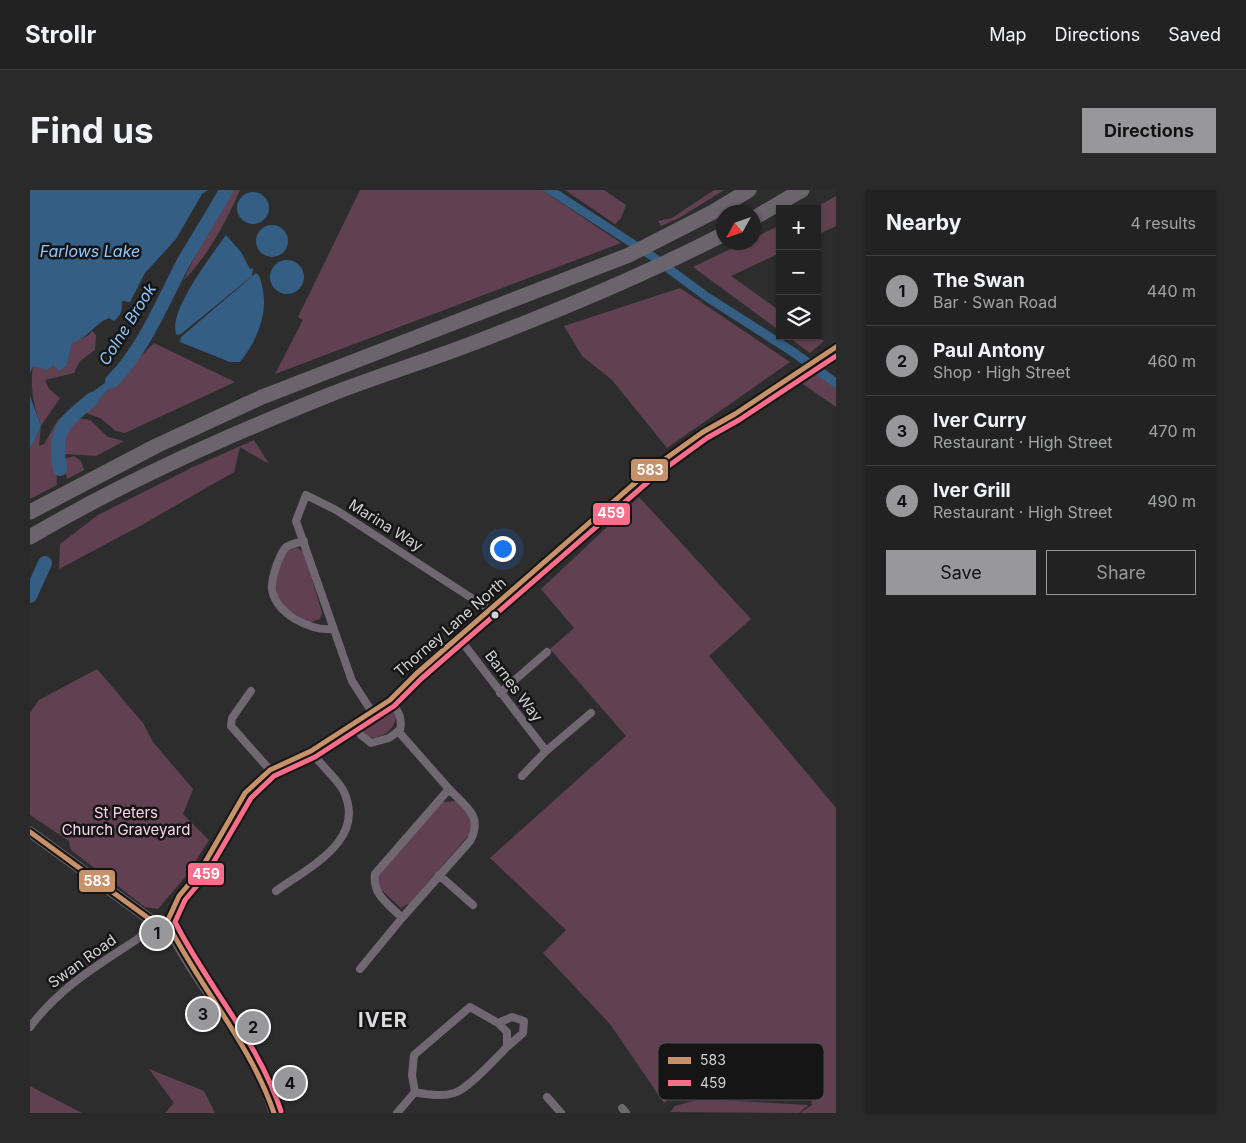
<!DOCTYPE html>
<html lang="en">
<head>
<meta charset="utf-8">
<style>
	:root { --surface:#222; --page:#2a2a2a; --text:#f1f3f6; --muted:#a2a4a5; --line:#3f3f40; --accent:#98989a }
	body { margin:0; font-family:Inter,sans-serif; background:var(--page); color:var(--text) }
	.controls { position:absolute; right:15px; top:15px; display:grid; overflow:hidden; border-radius:0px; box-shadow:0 1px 4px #0004 }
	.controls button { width:45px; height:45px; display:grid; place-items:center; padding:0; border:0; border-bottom:1px solid var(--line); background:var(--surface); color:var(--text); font:25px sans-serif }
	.compass { position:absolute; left:686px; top:15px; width:45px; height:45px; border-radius:50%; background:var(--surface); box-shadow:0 1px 4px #0004; rotate:230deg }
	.you { position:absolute; left:472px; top:358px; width:18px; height:18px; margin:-12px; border:4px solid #fff; border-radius:50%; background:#1a73e8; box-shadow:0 0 0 8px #1a73e833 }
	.badge { display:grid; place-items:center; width:32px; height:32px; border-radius:50%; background:var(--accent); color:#111; font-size:16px; font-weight:700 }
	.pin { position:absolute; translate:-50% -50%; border:2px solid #fff; box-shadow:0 1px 5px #0006 }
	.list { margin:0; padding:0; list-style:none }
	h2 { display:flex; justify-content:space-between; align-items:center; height:65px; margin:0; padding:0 20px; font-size:21px }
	h2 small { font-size:16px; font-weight:400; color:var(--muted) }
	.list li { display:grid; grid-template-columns:32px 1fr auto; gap:15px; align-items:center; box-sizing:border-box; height:70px; padding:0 20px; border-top:1px solid var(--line) }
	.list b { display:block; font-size:19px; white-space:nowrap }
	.list p { margin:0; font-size:16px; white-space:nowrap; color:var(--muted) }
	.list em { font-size:16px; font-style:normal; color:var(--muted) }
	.actions { display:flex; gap:10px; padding:15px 20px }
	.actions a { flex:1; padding:11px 0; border:1px solid var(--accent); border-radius:0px; text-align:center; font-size:18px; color:var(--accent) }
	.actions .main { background:var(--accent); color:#111 }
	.icon { flex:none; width:28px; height:28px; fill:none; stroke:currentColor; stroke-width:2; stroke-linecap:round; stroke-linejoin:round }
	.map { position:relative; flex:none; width:806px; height:923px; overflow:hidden; border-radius:0px }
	header { display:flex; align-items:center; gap:30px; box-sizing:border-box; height:70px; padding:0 25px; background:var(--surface); border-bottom:1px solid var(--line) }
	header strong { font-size:24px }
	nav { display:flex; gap:28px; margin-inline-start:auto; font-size:18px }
	.intro { display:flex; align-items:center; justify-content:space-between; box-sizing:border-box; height:120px; padding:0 30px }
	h1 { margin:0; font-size:35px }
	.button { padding:12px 22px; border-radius:0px; background:var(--accent); color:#111; font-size:18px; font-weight:700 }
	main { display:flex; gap:30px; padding:0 30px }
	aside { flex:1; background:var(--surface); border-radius:0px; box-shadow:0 1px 4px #0004 }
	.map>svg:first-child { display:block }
	.green { fill:#614151 }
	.water { fill:#345e84 }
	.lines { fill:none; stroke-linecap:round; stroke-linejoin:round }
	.canal { stroke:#345e84; stroke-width:9 }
	.river { stroke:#345e84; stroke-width:14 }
	.street { stroke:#716772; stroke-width:8 }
	.secondary { stroke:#68606a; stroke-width:11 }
	.highway { stroke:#6c646d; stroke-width:15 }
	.bus-1-casing { stroke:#151516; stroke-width:9 }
	.bus-2-casing { stroke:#151516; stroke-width:9 }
	.bus-1 { stroke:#c7916a; stroke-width:5 }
	.bus-2 { stroke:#fb6d88; stroke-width:5 }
	.bus-dot { fill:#d2d2d4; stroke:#151516; stroke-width:2 }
	.labels { text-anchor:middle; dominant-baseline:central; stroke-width:5; stroke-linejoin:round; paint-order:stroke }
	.street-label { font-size:15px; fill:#d2d2d4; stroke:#151516 }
	.park-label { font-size:15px; fill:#fad5e6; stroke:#151516 }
	.water-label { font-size:16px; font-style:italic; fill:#90c6f9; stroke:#151516 }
	.district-label { font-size:20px; font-weight:bold; letter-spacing:1px; fill:#dbdadd; stroke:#151516 }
	.key { fill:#151516; stroke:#4e4e4f; stroke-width:1 }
	.key-label { font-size:14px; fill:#d2d2d4 }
	.line-badge { stroke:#151516; stroke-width:2 }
	.badge-label { font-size:14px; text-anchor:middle; font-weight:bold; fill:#fff }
</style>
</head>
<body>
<header>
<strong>Strollr</strong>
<nav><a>Map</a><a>Directions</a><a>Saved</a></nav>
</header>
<div class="intro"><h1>Find us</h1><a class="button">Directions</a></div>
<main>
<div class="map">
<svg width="806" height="923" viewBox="0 0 806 923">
	<rect width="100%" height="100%" fill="#2d2d2e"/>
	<path class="green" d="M197 0H210C195 34 179 64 153 91Z
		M330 0H512L591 53 245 184 273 130 268 127Z
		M535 0H574L596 15 591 28 585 34Z
		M684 0H694L649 28 631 36 628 31 642 28Z
		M806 6V36L787 45V19H783Z
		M750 35V63L701 86 750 121V141L663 77 713 53 724 52V48Z
		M650 98 760 172 637 258 582 190 552 166 534 136Z
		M62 141 66 145 65 160 50 171 44 183 15 190 19 199 30 208 11 236 9 256 14 254 28 230 36 223 38 225C12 259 27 259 27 295L0 309V260L11 236C3 213 0 199 3 175L13 179 24 175 37 174 42 153 59 145Z
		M757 146H786L794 151 780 163Z
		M124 153 205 192 95 243 86 241 70 228 56 223Z
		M784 180 806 196V217L770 192Z
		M48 228 60 230 78 247 94 251 66 266 36 264 31 267C29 251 35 239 48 228Z
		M224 250 239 274 210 257 204 282 110 336 29 379 30 354 68 325 161 278Z
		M44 266 51 271 54 280 37 289 32 270Z
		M609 307 721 429 679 466 806 618V923H770L782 915 779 887 676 884 634 913 580 834 513 763 536 740 460 668 596 546 520 459 544 438 511 399Z
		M266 357 274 362 292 423 290 429 281 432C274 431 269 426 263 423 237 406 246 387 255 362Z
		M67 479 113 533 123 552 163 599 153 624 179 650 156 686 128 719 115 717 41 660 39 651 0 625V523L9 510Z
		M353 518H360L365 521C370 536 353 550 338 547L333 540 334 534Z
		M427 611 443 631V640L380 713 371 718 347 696 349 685 412 612Z
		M119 879 174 901 185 923H135L144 913Z
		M0 896 52 923H0Z
		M670 909 778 915 769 923 640 922 645 916Z"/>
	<path class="water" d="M0 0H178L172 4 146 49 115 83 100 112 92 111C91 120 94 122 84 131L79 128C64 134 58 148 42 153L37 175 29 181 24 175 17 180 3 176 0 183Z
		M512 0H528L637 71 628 75Z
		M207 18a16 16 0 1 1 32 0a16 16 0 1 1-32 0Z
		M226 51a16 16 0 1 1 32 0a16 16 0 1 1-32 0Z
		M196 45 211 62 220 79 223 78 222 86 151 144 147 145C135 125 184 62 196 45Z
		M240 87a17 17 0 1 1 34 0a17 17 0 1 1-34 0Z
		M226 83C230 86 231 90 232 96 239 122 227 151 210 172H200L150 152 151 147Z
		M94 179 87 191 56 223 44 218 54 208Z
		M0 206 11 236 0 260Z
		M38 225 48 228C35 239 29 251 31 267L24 272C18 253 27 240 38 225Z"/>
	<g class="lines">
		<path class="canal" d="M631 73 677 107 763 162 806 193"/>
		<path class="river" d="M82 191C114 159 132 113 153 73 167 48 183 25 196 0
			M30 279C23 239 33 234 62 209
			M0 406 15 373"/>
		<path class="street" d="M274 351C255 355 254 356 247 374 244 383 241 391 242 400 247 425 281 441 303 439
			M429 448 516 561
			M221 501 202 528 201 536 240 580
			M470 503 517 462
			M342 522 322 491 266 331 276 305 306 320 460 420
			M324 534 331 545 341 553 359 548 370 540C373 526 367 520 360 510
			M368 541 419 599
			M492 586 516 561 561 523
			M419 599C435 616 454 626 440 651L372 728C359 714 342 705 345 684Z
			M409 685 443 715
			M246 701C279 677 338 650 313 600 305 586 290 575 281 561
			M137 732 149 706 170 681 215 603 240 580 281 561 360 510 386 484 621 279 673 242 705 224 806 157
			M330 779 372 728
			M440 817 468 833 477 842V857C466 868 438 899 424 903 411 907 398 905 385 902L382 885 384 865Z
			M468 833 482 827 494 831 493 843 477 857
			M0 837C31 796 67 776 109 748L117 738 120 729
			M517 907 531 923
			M592 918 596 923
			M367 923 385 902"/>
		<path class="secondary" d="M0 642 125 733 137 732C167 799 225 851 244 923"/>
		<path class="highway" d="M724 28 772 0
			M0 322 126 256 232 207 599 65 683 22 719 0
			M0 347C95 291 197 246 299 205 347 186 397 171 446 152 530 120 614 85 694 44"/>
		<g class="bus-1-casing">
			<path id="bus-1" d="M0 642 125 733 137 732
				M137 732 149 706 170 681 215 603 240 580 281 561 360 510 386 484 621 279 673 242 705 224 806 157
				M137 732C170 798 220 853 244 923"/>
		</g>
		<g class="bus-2-casing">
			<path id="bus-2" d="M251 921C228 851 178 797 145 732L155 710 176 685 221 608 244 586 285 567 364 516 391 489 626 285 677 248 709 230 806 166"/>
		</g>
		<use href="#bus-1" class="bus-1"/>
		<use href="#bus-2" class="bus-2"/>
	</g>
	<circle class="bus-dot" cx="465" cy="425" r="4.5"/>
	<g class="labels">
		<g class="street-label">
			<text transform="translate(356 335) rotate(32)">Marina Way</text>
			<text transform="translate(420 437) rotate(-41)">Thorney Lane North</text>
			<text transform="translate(484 496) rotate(53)">Barnes Way</text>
			<text transform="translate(52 771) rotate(-36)">Swan Road</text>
		</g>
		<g class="park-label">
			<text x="96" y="622">St Peters<tspan x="96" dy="17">Church Graveyard</tspan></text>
		</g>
		<g class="water-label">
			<text x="60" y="61">Farlows Lake</text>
			<text transform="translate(97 134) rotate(-58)">Colne Brook</text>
		</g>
		<g class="district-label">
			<text x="353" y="830">IVER</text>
		</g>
	</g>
	<rect x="628" y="853" width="166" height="57" rx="8" class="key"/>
	<rect x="638" y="867" width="23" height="7" fill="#c7916a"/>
	<rect x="638" y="890" width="23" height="6" fill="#fb6d88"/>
	<g class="key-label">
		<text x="670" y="875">583</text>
		<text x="670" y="898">459</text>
	</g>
	<g class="line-badge">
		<rect x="600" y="268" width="39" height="24" rx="5" fill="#c7916a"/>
		<rect x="562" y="312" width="39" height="24" rx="5" fill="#fb6d88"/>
		<rect x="157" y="672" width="38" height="24" rx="5" fill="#fb6d88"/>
		<rect x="48" y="679" width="38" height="24" rx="5" fill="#c7916a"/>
	</g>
	<g class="badge-label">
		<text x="620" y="285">583</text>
		<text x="581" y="328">459</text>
		<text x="176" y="689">459</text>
		<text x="67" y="696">583</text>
	</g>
</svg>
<div class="controls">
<button>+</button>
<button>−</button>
<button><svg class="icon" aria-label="layers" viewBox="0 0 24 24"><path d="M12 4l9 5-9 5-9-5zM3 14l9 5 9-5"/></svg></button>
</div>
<svg class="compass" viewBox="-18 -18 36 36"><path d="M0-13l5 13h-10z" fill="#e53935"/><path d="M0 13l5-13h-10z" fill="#a2a4a5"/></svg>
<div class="you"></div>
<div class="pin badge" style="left:127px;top:743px">1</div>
<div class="pin badge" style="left:223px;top:837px">2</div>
<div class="pin badge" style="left:173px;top:824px">3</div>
<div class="pin badge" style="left:260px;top:893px">4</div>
</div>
<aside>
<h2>Nearby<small>4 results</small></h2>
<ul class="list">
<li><span class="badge">1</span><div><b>The Swan</b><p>Bar · Swan Road</p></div><em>440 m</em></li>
<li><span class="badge">2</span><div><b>Paul Antony</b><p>Shop · High Street</p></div><em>460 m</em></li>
<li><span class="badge">3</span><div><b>Iver Curry</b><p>Restaurant · High Street</p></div><em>470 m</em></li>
<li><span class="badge">4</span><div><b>Iver Grill</b><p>Restaurant · High Street</p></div><em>490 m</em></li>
</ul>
<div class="actions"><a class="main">Save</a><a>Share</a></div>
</aside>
</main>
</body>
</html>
